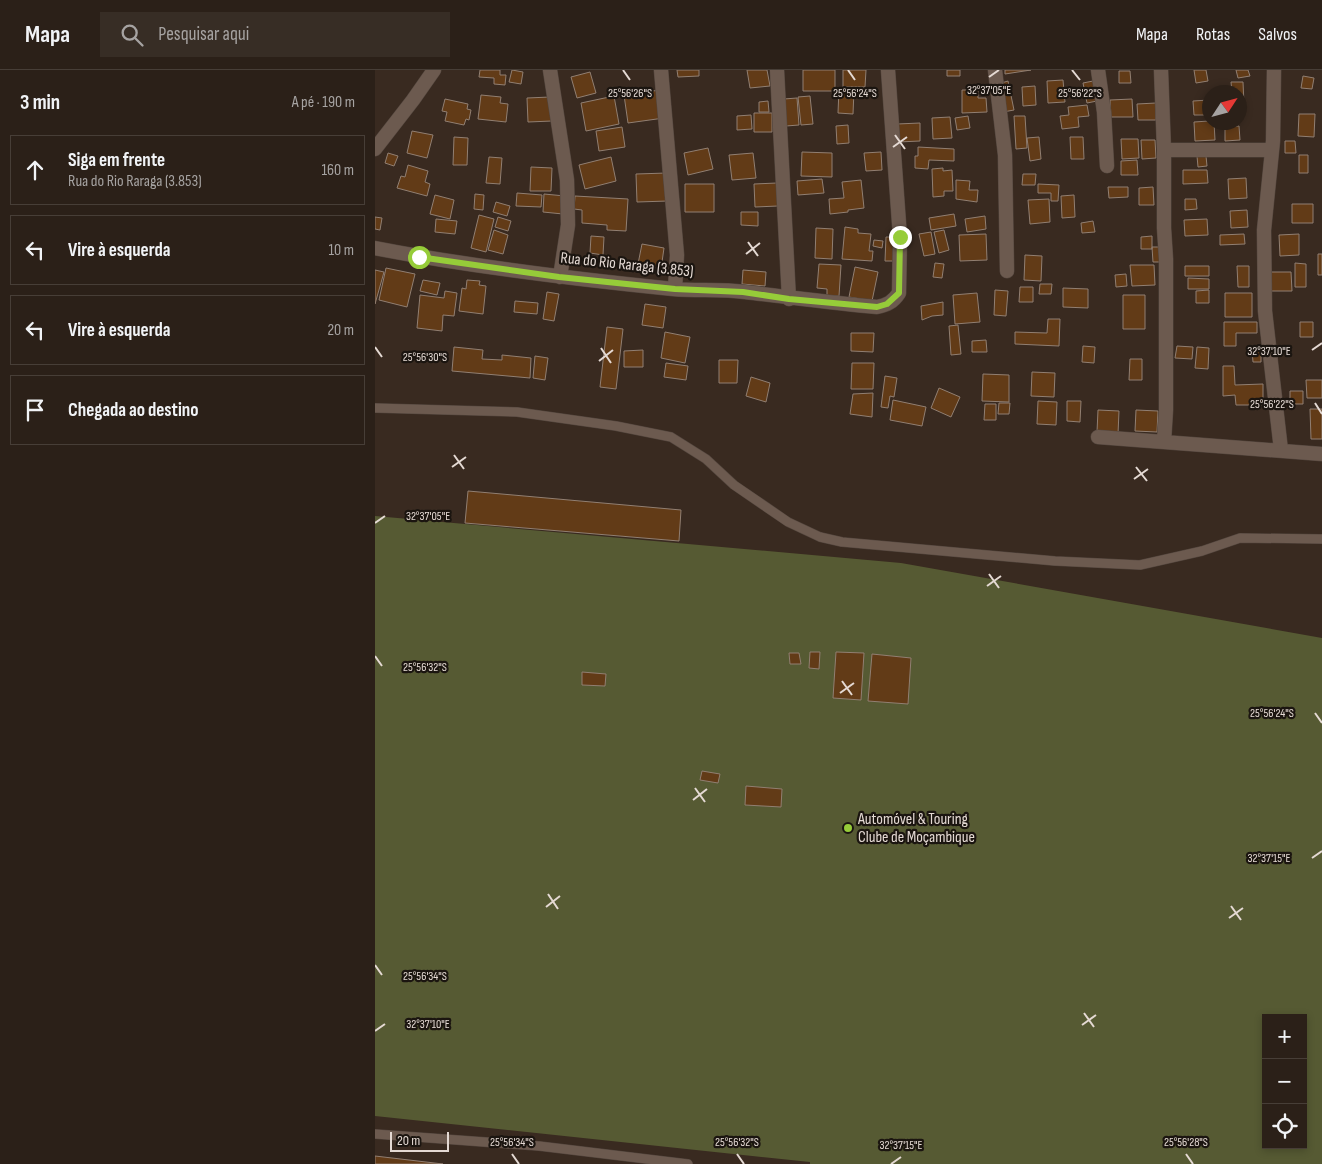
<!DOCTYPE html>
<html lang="pt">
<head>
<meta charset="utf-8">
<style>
	:root { --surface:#2b2018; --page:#372d25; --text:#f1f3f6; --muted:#a6a3a2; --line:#473e37 }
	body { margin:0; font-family:"Sofia Sans Condensed",sans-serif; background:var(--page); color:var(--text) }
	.controls { position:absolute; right:15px; bottom:15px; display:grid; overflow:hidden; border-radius:0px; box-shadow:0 2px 8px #0003 }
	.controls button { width:45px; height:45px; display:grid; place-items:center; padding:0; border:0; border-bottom:1px solid var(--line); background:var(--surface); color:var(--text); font:25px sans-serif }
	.compass { position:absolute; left:827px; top:15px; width:45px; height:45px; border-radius:50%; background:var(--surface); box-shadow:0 2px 8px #0003; rotate:54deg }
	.scale { position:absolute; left:15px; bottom:12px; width:59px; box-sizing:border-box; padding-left:5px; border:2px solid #e4d9d3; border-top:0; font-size:14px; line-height:18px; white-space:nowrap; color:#e4d9d3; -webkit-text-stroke:4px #1b1510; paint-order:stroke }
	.stop { position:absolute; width:15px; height:15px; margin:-11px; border:4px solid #96cc39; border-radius:50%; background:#fff }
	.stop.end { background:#96cc39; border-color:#fff; box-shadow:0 1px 5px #0008 }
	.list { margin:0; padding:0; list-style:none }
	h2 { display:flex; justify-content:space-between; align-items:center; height:65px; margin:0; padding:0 20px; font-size:21px }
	h2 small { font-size:16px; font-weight:400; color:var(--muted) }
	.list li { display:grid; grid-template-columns:32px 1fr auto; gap:15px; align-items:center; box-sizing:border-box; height:70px; margin:0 10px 10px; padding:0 10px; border:1px solid var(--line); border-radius:0px }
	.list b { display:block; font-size:19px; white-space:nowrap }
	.list p { margin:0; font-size:16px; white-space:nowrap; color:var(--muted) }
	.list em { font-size:16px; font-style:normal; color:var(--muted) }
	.icon { flex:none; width:28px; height:28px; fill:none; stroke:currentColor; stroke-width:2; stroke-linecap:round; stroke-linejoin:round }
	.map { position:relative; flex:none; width:947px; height:1094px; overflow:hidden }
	header { display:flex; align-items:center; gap:30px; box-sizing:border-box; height:70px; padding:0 25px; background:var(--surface); border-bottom:1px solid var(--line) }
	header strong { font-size:24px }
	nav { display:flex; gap:28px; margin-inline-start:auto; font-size:18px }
	.search { width:350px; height:45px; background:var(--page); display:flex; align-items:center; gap:12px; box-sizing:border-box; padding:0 18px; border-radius:0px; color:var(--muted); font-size:19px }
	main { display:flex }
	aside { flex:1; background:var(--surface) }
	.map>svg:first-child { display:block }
	.green { fill:#565a33; fill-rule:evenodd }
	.building { fill:#623b17; stroke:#917f72 }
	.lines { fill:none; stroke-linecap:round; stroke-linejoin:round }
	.service-casing { stroke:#53463e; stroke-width:10 }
	.minor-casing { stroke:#53463e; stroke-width:15 }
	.service { stroke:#6c5a4f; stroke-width:9 }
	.minor { stroke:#6c5a4f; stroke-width:14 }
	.route { stroke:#96cc39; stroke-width:6 }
	.ticks { fill:none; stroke:#e4d9d3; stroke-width:2 }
	.poi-dot { fill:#96cc39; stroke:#1b1510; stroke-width:2 }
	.labels { text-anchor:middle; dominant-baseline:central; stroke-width:4.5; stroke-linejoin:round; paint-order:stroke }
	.street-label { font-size:16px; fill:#e4d9d3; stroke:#1b1510 }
	.poi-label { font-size:16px; fill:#e4d9d3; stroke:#1b1510; text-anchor:start }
	.ticks-label { font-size:12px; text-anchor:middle; fill:#e4d9d3; stroke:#1b1510; stroke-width:4.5; stroke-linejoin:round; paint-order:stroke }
</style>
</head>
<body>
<header>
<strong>Mapa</strong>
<div class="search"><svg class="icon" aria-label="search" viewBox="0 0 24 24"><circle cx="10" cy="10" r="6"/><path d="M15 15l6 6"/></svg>Pesquisar aqui</div>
<nav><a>Mapa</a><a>Rotas</a><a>Salvos</a></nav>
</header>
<main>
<aside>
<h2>3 min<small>A pé · 190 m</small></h2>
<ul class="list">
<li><svg class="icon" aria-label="ahead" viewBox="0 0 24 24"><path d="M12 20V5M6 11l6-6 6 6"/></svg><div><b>Siga em frente</b><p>Rua do Rio Raraga (3.853)</p></div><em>160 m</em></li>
<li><svg class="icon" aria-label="left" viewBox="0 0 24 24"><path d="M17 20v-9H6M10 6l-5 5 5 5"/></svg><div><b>Vire à esquerda</b></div><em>10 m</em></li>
<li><svg class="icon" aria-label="left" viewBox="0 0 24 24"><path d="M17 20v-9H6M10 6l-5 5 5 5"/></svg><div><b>Vire à esquerda</b></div><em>20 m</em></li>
<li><svg class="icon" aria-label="arrive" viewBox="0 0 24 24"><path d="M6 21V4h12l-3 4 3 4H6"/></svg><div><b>Chegada ao destino</b></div></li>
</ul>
</aside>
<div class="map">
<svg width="947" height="1094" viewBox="0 0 947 1094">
	<rect width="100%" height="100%" fill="#392a20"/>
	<path class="green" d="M0 446 526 493 947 568V1094H435V1092L0 1046ZM891 948H928V1075H891Z"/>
	<path class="building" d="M105 0H125V5H131L130 15 119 14V8L104 7Z
		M137 0 148 2 146 14 134 12Z
		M302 0H324V6L303 7Z
		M372 0H392L395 16 375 18Z
		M428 0H460V21H428Z
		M468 0H491L490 17H468Z
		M572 0H585V6H572Z
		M630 0H656L630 4Z
		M819 0H831L833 11 821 13Z
		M861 0H873L875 6 863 8Z
		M744 1H755L756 13H744Z
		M215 2 221 23 202 28 196 7Z
		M928 6 939 8 937 19 926 18Z
		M688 10 690 32 673 33 672 11Z
		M633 11 639 40 628 42 623 14Z
		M718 11 722 31 712 33 708 13Z
		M856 12H868L869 34H864V22H857Z
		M660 16 661 35 648 36 647 17Z
		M464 19 479 20 478 44 463 43Z
		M285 20 289 48 253 53 249 25Z
		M587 20H603V28H611L612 42 587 43Z
		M106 25 126 27 125 33 133 34 131 52 103 49Z
		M239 26 244 54 211 61 206 33Z
		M435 26 438 54 426 55 423 27Z
		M175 27 177 51 153 52 152 28Z
		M422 28 424 55 411 56 409 29Z
		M70 29 93 34 92 39 96 40 94 50 91 49 89 55 70 51 72 42 67 41Z
		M757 29 758 47H736L735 30Z
		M834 30V45H819L818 31Z
		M393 31 394 42H384V32Z
		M781 33V50H763L762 34Z
		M712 35 714 46 703 47 704 57 687 59 685 46 694 45 693 37Z
		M379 43H397V62H379Z
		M924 44H940L939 67 923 66Z
		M376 45 377 59 362 60V46Z
		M593 46 595 58 582 60 580 48Z
		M639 46H650L652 78 641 79Z
		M575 47 577 68 558 69 557 48Z
		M834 51 839 52 840 70 820 71 819 52Z
		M545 53V71L523 72 522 54Z
		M473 55 474 73 462 74 461 56Z
		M864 56 865 70 850 71V57Z
		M247 57 250 77 224 81 221 61Z
		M37 61 58 65 52 88 32 83Z
		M79 67 93 68 92 95H78Z
		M664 67 666 89 655 91 652 68Z
		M695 67H708L709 89H696Z
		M746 69H763L764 88 747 89Z
		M766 70H780L781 88 767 89Z
		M910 71H920L921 83H910Z
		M543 77 579 79V91L554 90 553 99 540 98V86H543Z
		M333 78 338 99 313 105 309 83Z
		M427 82 457 83V107L426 106Z
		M506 82 507 100 491 101 489 83Z
		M13 83 23 86 19 96 10 93Z
		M378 83 381 108 357 110 354 85Z
		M924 85H933V103H924Z
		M822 86H831L832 96 823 97Z
		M114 87 127 88 125 114 111 113Z
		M236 87 241 111 210 119 204 95Z
		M762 90 763 105H746V91Z
		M33 95 53 101 50 112 55 114 52 126 22 118 26 106 30 107Z
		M156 97 177 98 176 121H155Z
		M568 98V101L577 100 578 121H569V126L558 127 557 99Z
		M808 100H832L833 113 808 114Z
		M292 103 293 131 262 132 261 104Z
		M648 104H661L660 115H647Z
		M871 108 872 128 854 129 853 109Z
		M447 109 449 123 423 125 422 111Z
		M486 110 489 138 473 140V142L455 144 454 129 469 128 467 112Z
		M581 110 595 111 594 120H603L602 132 581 129Z
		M402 113 403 136 380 137 379 114Z
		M310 114H339V142H310Z
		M663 114 684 115 683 131H676V123H663Z
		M733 117H753V127L734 128Z
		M778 117 779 135H764V118Z
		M142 123 167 125 166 137 141 136Z
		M100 124 109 125 108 140 99 139Z
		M169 124 190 126 188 144 168 142Z
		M60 125 79 130 75 149 55 144Z
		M699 125 700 147 687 148 686 126Z
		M200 126 253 129 251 161 232 160V155L207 153V140L199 139Z
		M674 129 675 152 655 154 653 130Z
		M810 129H821L822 139 810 140Z
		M121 132 135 136 132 146 118 142Z
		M917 134H938V153H917Z
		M872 140 873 157 856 158 855 141Z
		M366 142H383V156L366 155Z
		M579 144 581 156 556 160 554 148Z
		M104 145 119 149 111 182 96 178Z
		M610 146 611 159 592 162 590 149Z
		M0 147 7 148 5 160 0 159Z
		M123 147 136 151 133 161 120 157Z
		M61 149 82 151 80 164 60 162Z
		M832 149 833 165 810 166 809 150Z
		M718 151 720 162 707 163 706 153Z
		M470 157 483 159V163L496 164 494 181H498L497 191 467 189Z
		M441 158 458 159 457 189 440 188Z
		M119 160 133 165 128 184 113 180Z
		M569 160 574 180 564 183 559 162Z
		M556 162 560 184 549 186 544 164Z
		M611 164 612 190 585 191 584 165Z
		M869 164 870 174 845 175V165Z
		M924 164V185L905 186 904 165Z
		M216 166 229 167 228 185 215 183Z
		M777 166V179H766V167Z
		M511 167H520L519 191H510Z
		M499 170 508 171 507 178 498 176Z
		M267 174 289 178 286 199 263 194Z
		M777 177H788L789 192H778Z
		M943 184H947V205H943Z
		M650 185 667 186 666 211 649 210Z
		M560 193 569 194 567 208 558 207Z
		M920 193 931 194V217H920Z
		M444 194 466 195 464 226H452V219L442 218Z
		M755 195H779L780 215 757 216Z
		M810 196H834V206H810Z
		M862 196H874V217H863Z
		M480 197 503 202 497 231 474 227Z
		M11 198 40 204 32 237 4 230Z
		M0 200 9 202 0 234Z
		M368 200 391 202 390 216 367 214Z
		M895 202H916L917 221H895Z
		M751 204 752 216 741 217 740 205Z
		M813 208 834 209V219H813Z
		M48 210 65 213 62 225 45 221Z
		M92 210 105 211 104 215 111 216 108 244 84 241 87 218 91 219Z
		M665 214H677L676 224H664Z
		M645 217H658V232H644Z
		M688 218 713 219V238L688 237Z
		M620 220 633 221 631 246 619 245Z
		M834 220V233H821V221Z
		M70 221 82 223 79 246 68 245 67 261 42 258 45 225 69 228Z
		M172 222 184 224 179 251 168 249Z
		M602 223 605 252 580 254 578 225Z
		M850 223H877V247H850Z
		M748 225H770V259H748Z
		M140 231 163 233 162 244 139 242Z
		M568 232V245L557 246 547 250 546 236Z
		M270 234 291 237 288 258 267 255Z
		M673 249H685L684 276 640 274V262L672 263Z
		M849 252H882V263H861V276H849Z
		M925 252H938V267H925Z
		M583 255 586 284 576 285 574 256Z
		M232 257 248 259 241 319 225 317Z
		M290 262 315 267 310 293 286 288Z
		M476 263H499L498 282 476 281Z
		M611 270 612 282H597V271Z
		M708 276 720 277 719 293 707 292Z
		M802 276 818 277 817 289 800 288Z
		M79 277 108 280 107 289 127 290V285L156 288 155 308 77 301Z
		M822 277 834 278 833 299 820 298Z
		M268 280V297H249V281Z
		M877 280H886V292H878Z
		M160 286 173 288 170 310 158 308Z
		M755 289H767V310H754Z
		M344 290H363L362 313H344Z
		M291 293 313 296 311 310 289 307Z
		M477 293H499L498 319H476Z
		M848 296H859L860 315 888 314V335H861L860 325 848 326Z
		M657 302 680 303 679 327 656 326Z
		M608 304 634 305V332L607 331Z
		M510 306 522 308 519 327 515 326 513 338 506 337Z
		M376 307 395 313 391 332 371 326Z
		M931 310H947V328H932Z
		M564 318 585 327 576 347 556 338Z
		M915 321H928V334H915Z
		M498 323 497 347 475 344 478 324Z
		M518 330 551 337 547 356 515 350Z
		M663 331 682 332 681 355 662 354Z
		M692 331H706L705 352 692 351Z
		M624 333H635L634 344H623Z
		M610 334H621V350H609Z
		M935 339H947V369H936Z
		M723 340 744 341 743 364 722 362Z
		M761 340 783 341 782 362 760 361Z
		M93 421 306 440 304 471 90 453Z
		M435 582H445L444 599 434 598Z
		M461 582 489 583 486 630 458 628Z
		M414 583H424L426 594H415Z
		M497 584 536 588 533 634 493 631Z
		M207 602 231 604 230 616 207 615Z
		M327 701 345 704 343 713 325 710Z
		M371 716 407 719 406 737 370 735Z
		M0 1086 68 1094H0Z"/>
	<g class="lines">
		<g class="service-casing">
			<path id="service" d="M0 338 142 342 241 356 296 367 331 389 359 415 413 452 445 467 467 472 680 491 765 495 827 481 865 468 947 469
				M0 1064 164 1076 313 1094"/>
		</g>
		<g class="minor-casing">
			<path id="minor" d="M175 0 192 110 193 155 185 207
				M286 0 302 185 300 219
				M402 0 414 229
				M620 0 630 85 632 201
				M723 0 729 42 732 96
				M786 0 789 80V158L791 189V340L789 372
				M899 0 898 71 889 160 890 241 906 380
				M0 79 38 30 59 0
				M789 80H897
				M0 178C98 197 198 209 298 219 321 221 346 219 370 222 414 227 458 233 502 237 512 235 518 232 524 223L525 167 513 0
				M723 367 947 384"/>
		</g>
		<use href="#service" class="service"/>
		<use href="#minor" class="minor"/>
	</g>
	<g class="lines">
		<path class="route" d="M44 187 184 207 300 219 368 222 414 229 502 237 512 234 524 223 525 167"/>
	</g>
	<path class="ticks" d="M248 0 255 10M473 0 480 10M697 0 705 10M614 7 624 0M520 65 530 79M518 77 532 67M373 172 383 186M371 184 385 173M0 277 7 287M226 278 236 293M937 280 947 273M224 291 238 280M940 333 947 344M79 385 89 399M77 397 91 387M761 397 772 411M759 409 773 399M0 453 10 446M614 504 624 518M612 516 626 506M0 586 7 596M467 611 477 625M465 623 479 613M940 643 947 653M320 718 330 732M318 730 332 719M937 788 947 781M173 824 183 839M856 836 866 850M171 837 185 826M854 848 868 838M0 895 7 905M709 943 719 957M707 955 721 945M0 961 10 954M137 1084 144 1094M362 1084 369 1094M811 1084 818 1094M516 1094 526 1087"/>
	<circle class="poi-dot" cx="473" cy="758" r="5"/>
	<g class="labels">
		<g class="street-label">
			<text transform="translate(252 195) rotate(6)">Rua do Rio Raraga (3.853)</text>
		</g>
		<g class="poi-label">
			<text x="483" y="749">Automóvel &amp; Touring<tspan x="483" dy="18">Clube de Moçambique</tspan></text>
		</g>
	</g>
	<g class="ticks-label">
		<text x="614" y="24">32°37'05"E</text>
		<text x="480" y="27">25°56'24"S</text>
		<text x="705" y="27">25°56'22"S</text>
		<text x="255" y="27">25°56'26"S</text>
		<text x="894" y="285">32°37'10"E</text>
		<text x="50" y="291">25°56'30"S</text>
		<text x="897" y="338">25°56'22"S</text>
		<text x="53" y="450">32°37'05"E</text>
		<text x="50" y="601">25°56'32"S</text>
		<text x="897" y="647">25°56'24"S</text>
		<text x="894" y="792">32°37'15"E</text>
		<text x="50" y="910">25°56'34"S</text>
		<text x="53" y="958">32°37'10"E</text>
		<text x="137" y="1076">25°56'34"S</text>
		<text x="362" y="1076">25°56'32"S</text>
		<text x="811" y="1076">25°56'28"S</text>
		<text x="526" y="1079">32°37'15"E</text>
	</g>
</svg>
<div class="controls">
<button>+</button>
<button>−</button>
<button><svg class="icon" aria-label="locate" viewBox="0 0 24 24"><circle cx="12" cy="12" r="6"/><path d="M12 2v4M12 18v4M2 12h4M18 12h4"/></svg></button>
</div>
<svg class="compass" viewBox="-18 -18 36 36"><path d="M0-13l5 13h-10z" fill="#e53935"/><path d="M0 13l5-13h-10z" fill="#a6a3a2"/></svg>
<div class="scale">20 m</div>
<div class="stop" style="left:44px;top:187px"></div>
<div class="stop end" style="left:525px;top:167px"></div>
</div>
</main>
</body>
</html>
